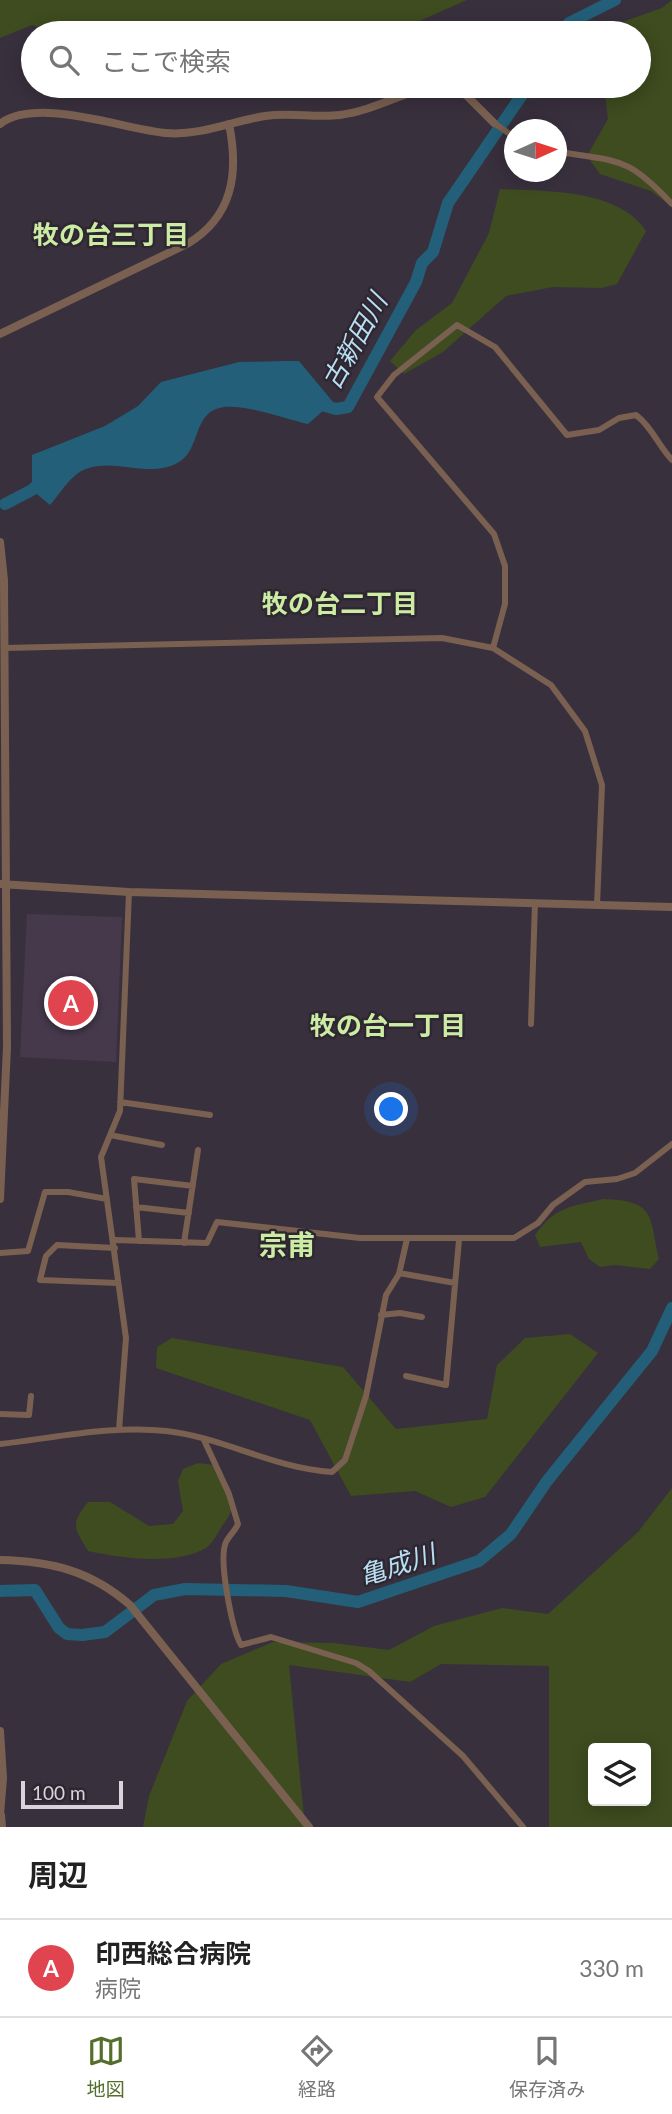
<!DOCTYPE html>
<html lang="ja">
<head>
<meta charset="utf-8">
<style>
	:root { --surface:#fff; --page:#f6f6f6; --text:#222; --muted:#767676; --line:#e0e0e0; --accent:#566e2c }
	body { margin:0; font-family:Lato,"Noto Sans JP",sans-serif; background:var(--page); color:var(--text) }
	.controls { position:absolute; right:21px; bottom:21px; display:grid; overflow:hidden; border-radius:7px; box-shadow:0 4px 18px #0003 }
	.controls button { width:63px; height:63px; display:grid; place-items:center; padding:0; border:0; border-bottom:2px solid var(--line); background:var(--surface); color:var(--text); font:35px sans-serif }
	.compass { position:absolute; left:504px; top:119px; width:63px; height:63px; border-radius:50%; background:var(--surface); box-shadow:0 4px 18px #0003; rotate:87deg }
	.scale { position:absolute; left:21px; bottom:18px; width:102px; box-sizing:border-box; padding-left:7px; border:4px solid #d9d4dc; border-top:0; font-size:19px; line-height:24px; white-space:nowrap; color:#d9d4dc; -webkit-text-stroke:5px #2e2732; paint-order:stroke }
	.you { position:absolute; left:392px; top:1110px; width:24px; height:24px; margin:-18px; border:5px solid #fff; border-radius:50%; background:#1a73e8; box-shadow:0 0 0 10px #1a73e833 }
	.badge { display:grid; place-items:center; width:46px; height:46px; border-radius:50%; background:var(--accent); color:#fff; font-size:23px; font-weight:700 }
	.pin { position:absolute; translate:-50% -50%; border:4px solid #fff; box-shadow:0 2px 7px #0006 }
	.list { margin:0; padding:0; list-style:none }
	h2 { display:flex; justify-content:space-between; align-items:center; height:91px; margin:0; padding:0 28px; font-size:30px }
	h2 small { font-size:23px; font-weight:400; color:var(--muted) }
	.list li { display:grid; grid-template-columns:46px 1fr auto; gap:21px; align-items:center; box-sizing:border-box; height:98px; padding:0 28px; border-top:2px solid var(--line) }
	.list b { display:block; font-size:26px; white-space:nowrap }
	.list p { margin:0; font-size:23px; white-space:nowrap; color:var(--muted) }
	.list em { font-size:23px; font-style:normal; color:var(--muted) }
	.icon { flex:none; width:38px; height:38px; fill:none; stroke:currentColor; stroke-width:2; stroke-linecap:round; stroke-linejoin:round }
	.map { position:relative; flex:none; width:672px; height:1827px; overflow:hidden }
	.search { position:absolute; background:var(--surface); box-shadow:0 4px 18px #0003; left:21px; right:21px; top:21px; height:77px; display:flex; align-items:center; gap:18px; box-sizing:border-box; padding:0 24px; border-radius:38px; color:var(--muted); font-size:26px }
	.sheet { height:189px; background:var(--surface) }
	nav { display:flex; justify-content:space-around; align-items:center; box-sizing:border-box; height:98px; border-top:2px solid var(--line); background:var(--surface); font-size:19px; color:var(--muted) }
	nav a { display:grid; justify-items:center; gap:4px }
	nav .on { color:var(--accent) }
	.map>svg:first-child { display:block }
	.built { fill:#45394b }
	.green { fill:#3e4c1f; fill-rule:evenodd }
	.water { fill:#235f79 }
	.lines { fill:none; stroke-linecap:round; stroke-linejoin:round }
	.river { stroke:#235f79; stroke-width:12 }
	.minor { stroke:#7a6050; stroke-width:6 }
	.tertiary { stroke:#7a6050; stroke-width:8 }
	.labels { text-anchor:middle; dominant-baseline:central; stroke-width:5; stroke-linejoin:round; paint-order:stroke }
	.neighbourhood-label { font-size:26px; font-weight:bold; fill:#cceca4; stroke:#2e2732 }
	.water-label { font-size:26px; font-style:italic; fill:#b8dff3; stroke:#2e2732 }
	.quarter-label { font-size:28px; font-weight:bold; fill:#cceca4; stroke:#2e2732 }
</style>
</head>
<body>
<div class="map">
<svg width="672" height="1827" viewBox="0 0 672 1827">
	<rect width="100%" height="100%" fill="#39303d"/>
	<path class="built" d="M27 914 122 917 116 1062 20 1057Z"/>
	<path class="green" d="M0 0H467C436 13 404 31 370 33 328 35 282 12 243 33H55L32 25 0 38Z
		M672 0V207L651 191 600 174 587 156 608 119 604 86H639V33H591L662 8Z
		M500 189C544 191 619 189 646 231L617 284 601 288 553 287 506 296 443 352 404 374 390 361 416 330 452 303 489 233Z
		M603 1199C656 1201 649 1214 659 1259L650 1269 615 1265 600 1267 589 1259 581 1242 540 1247 535 1235C556 1206 570 1207 603 1199Z
		M570 1334 598 1353 485 1497 451 1507 415 1491 351 1496 310 1420 156 1368 157 1347 172 1338 343 1367 396 1429 487 1419 497 1365 525 1338Z
		M198 1463 214 1465C231 1487 242 1501 222 1526 218 1533 212 1544 206 1548 175 1566 120 1558 88 1551 74 1527 70 1525 88 1502H110L149 1526 173 1524 183 1511 178 1481 183 1469Z
		M672 1488V1827H549V1666L441 1664 410 1682 289 1665 305 1827H143L149 1796 187 1701 221 1664 273 1642 334 1643 389 1650 434 1626 502 1608 548 1614 638 1532ZM593 1748H646V1801H593Z"/>
	<path class="water" d="M286 361H299L333 402 308 424C284 419 241 402 219 408 193 415 200 450 179 462 150 479 119 459 89 468 72 472 61 493 50 505L32 490V455L105 426 138 406 161 382 239 362Z"/>
	<g class="lines">
		<path class="river" d="M562 33 569 23 615 0
			M314 403 336 409 348 407 416 282 422 263 433 252 448 203 528 86
			M5 504 32 490 43 480
			M0 1591 35 1590 59 1628 67 1634 82 1635 105 1632 154 1595 185 1589 286 1591 358 1602 479 1561 511 1534 547 1481 652 1351 672 1308"/>
		<path class="minor" d="M494 123 514 137
			M556 151C619 163 625 154 672 204
			M4 648 442 638 493 648 551 685 585 731 602 785 597 905
			M493 648 505 604V566L494 534 377 397 394 375 457 325 495 347 567 435 599 430 619 418 636 415C652 427 658 445 672 460
			M531 1024 535 903
			M120 1102 210 1115
			M110 1135 162 1145
			M136 1207 189 1213
			M115 1240 207 1243 217 1222 360 1238H514L538 1223 553 1205 585 1182 617 1179 635 1173 672 1144
			M139 1241 134 1179 193 1186
			M184 1243 198 1150
			M115 1248 57 1245 46 1256 40 1280 118 1283
			M0 1253 28 1251 45 1192H68L107 1199
			M399 1273 455 1283
			M381 1315 400 1313 422 1317
			M406 1376 446 1385 459 1240
			M0 1414 29 1415 31 1396
			M119 1430 126 1338 101 1157 120 1111 129 892
			M204 1440 229 1494 238 1524C235 1531 229 1536 226 1542 218 1559 232 1629 241 1645L271 1637 356 1663 369 1671 463 1756 523 1827
			M0 1444C54 1438 112 1425 166 1431 222 1437 272 1468 332 1472L345 1460 366 1396 386 1295 399 1274 407 1239
			M2 1815 3 1827"/>
		<path class="tertiary" d="M446 86 466 95 494 123
			M0 124C36 96 123 129 166 133 200 136 233 121 265 116 290 112 315 118 340 115 371 111 401 94 431 86
			M0 334 187 244C233 217 239 173 229 124
			M0 542 4 580 7 1047 0 1199
			M0 884 129 892 672 907
			M0 1560C51 1561 91 1571 130 1605L309 1827
			M0 1731 3 1778 0 1815"/>
	</g>
	<g class="labels">
		<g class="neighbourhood-label">
			<text x="111" y="234">牧の台三丁目</text>
			<text x="340" y="603">牧の台二丁目</text>
			<text x="388" y="1025">牧の台一丁目</text>
		</g>
		<g class="water-label">
			<text transform="translate(354 341) rotate(-61)">古新田川</text>
			<text transform="translate(397 1564) rotate(-18)">亀成川</text>
		</g>
		<g class="quarter-label">
			<text x="287" y="1244">宗甫</text>
		</g>
	</g>
</svg>
<div class="controls">
<button><svg class="icon" aria-label="layers" viewBox="0 0 24 24"><path d="M12 4l9 5-9 5-9-5zM3 14l9 5 9-5"/></svg></button>
</div>
<svg class="compass" viewBox="-18 -18 36 36"><path d="M0-13l5 13h-10z" fill="#e53935"/><path d="M0 13l5-13h-10z" fill="#767676"/></svg>
<div class="scale">100 m</div>
<div class="you"></div>
<div class="pin badge" style="left:71px;top:1003px;background:#e0444e">A</div>
<div class="search"><svg class="icon" aria-label="search" viewBox="0 0 24 24"><circle cx="10" cy="10" r="6"/><path d="M15 15l6 6"/></svg>ここで検索</div>
</div>
<section class="sheet">
<h2>周辺<small></small></h2>
<ul class="list">
<li><span class="badge" style="background:#e0444e">A</span><div><b>印西総合病院</b><p>病院</p></div><em>330 m</em></li>
</ul>
</section>
<nav>
<a class="on"><svg class="icon" aria-label="map" viewBox="0 0 24 24"><path d="M3 6l6-2 6 2 6-2v14l-6 2-6-2-6 2zM9 4v14M15 6v14"/></svg>地図</a>
<a><svg class="icon" aria-label="directions" viewBox="0 0 24 24"><path d="M12 3l9 9-9 9-9-9zM9 14v-3h6M13 9l2 2-2 2"/></svg>経路</a>
<a><svg class="icon" aria-label="saved" viewBox="0 0 24 24"><path d="M7 4h10v16l-5-4-5 4z"/></svg>保存済み</a>
</nav>
</body>
</html>
